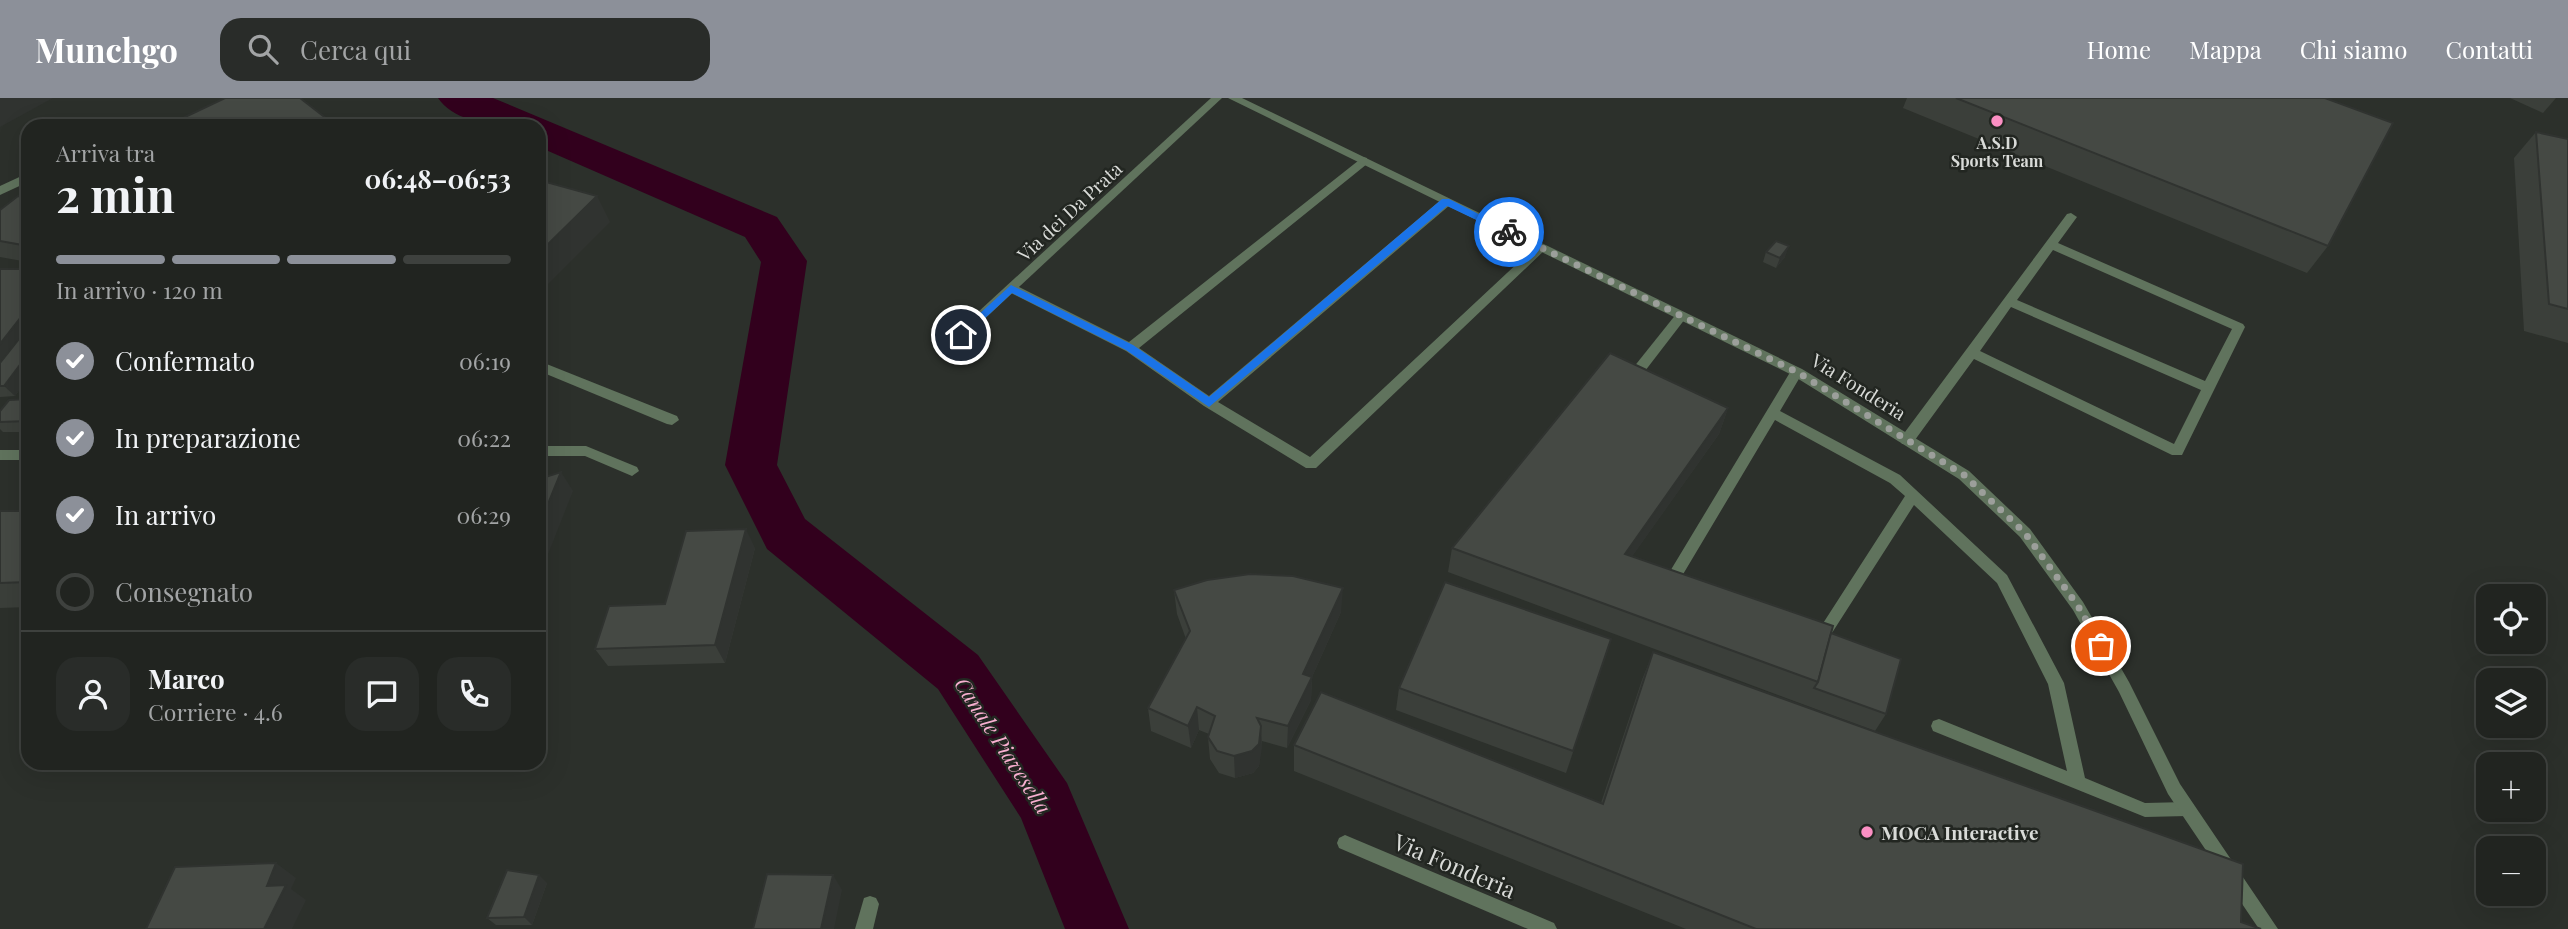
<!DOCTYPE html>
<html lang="it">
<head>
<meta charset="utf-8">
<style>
  body { margin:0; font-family:"Playfair Display",serif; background:#292c29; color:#f1f3f6; height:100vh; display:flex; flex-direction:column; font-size:26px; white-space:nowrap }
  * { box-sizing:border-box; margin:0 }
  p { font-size:23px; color:#a2a4a5 }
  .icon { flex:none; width:38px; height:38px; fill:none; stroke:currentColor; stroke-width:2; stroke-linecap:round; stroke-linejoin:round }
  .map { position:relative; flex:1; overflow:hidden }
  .side { position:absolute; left:21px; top:21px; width:525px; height:651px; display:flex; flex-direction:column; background:#212420; border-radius:21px; box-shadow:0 7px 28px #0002,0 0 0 2px #3e413e }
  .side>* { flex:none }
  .tools { position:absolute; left:2476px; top:486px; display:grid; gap:14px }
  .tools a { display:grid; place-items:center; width:70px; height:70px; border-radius:14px; background:#212420; box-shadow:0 7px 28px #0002,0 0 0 2px #3e413e; font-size:35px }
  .pin { position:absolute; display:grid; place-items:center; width:60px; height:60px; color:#fff; margin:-30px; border:4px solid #fff; border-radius:50%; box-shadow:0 2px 7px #0007 }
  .courier { position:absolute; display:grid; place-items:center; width:70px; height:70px; margin:-35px; border:5px solid #1a73e8; border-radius:50%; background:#fff; color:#222; box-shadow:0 2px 9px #0007 }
  .summary em { font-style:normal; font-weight:700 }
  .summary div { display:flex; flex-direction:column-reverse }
  .summary { display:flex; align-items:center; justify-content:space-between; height:119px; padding:0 35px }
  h1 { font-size:46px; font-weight:700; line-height:52px }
  .bar { display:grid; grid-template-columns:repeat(4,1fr); gap:10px 7px; align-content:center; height:84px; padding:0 35px }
  .bar i { height:9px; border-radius:5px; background:#3e413e }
  .bar .on { background:#8c9099 }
  .bar p { grid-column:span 4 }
  .line { display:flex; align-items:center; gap:18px; padding:0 35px; border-top:2px solid #3e413e }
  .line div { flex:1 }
  .round { display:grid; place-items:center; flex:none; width:74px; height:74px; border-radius:21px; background:#292c29 }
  ol { padding:0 35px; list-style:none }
  li { display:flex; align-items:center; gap:21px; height:77px }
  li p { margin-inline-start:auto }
  li .icon { padding:7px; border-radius:50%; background:#8c9099; color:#fff; stroke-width:4 }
  li:last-child { color:#a2a4a5 }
  li i { width:38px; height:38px; border:4px solid #3e413e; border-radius:50% }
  header { display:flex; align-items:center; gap:42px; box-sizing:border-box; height:98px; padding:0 35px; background:#8c9099; color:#fff }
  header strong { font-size:33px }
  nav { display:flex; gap:38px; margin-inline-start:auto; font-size:24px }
  .search { width:490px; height:63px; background:#292c29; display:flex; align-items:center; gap:18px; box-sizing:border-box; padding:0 24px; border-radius:21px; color:#a2a4a5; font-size:26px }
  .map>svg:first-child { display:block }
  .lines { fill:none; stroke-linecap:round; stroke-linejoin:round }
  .canal { fill:#32001d; fill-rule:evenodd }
  .service { fill:#60735d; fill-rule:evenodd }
  .minor { fill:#60735d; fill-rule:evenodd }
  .wall { fill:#3b3f3a }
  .shaded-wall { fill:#303330 }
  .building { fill:#454944; stroke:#303330; stroke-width:2 }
  .route { fill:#1a73e8 }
  .done { stroke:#9c9f9b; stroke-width:7; stroke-dasharray:0 12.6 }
  .poi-dot { fill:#fb8fc3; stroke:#222621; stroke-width:2.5 }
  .labels { text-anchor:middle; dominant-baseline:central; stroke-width:5; stroke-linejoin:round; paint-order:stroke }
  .far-poi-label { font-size:16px; font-weight:bold; fill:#d9dbd8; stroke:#222621 }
  .street-label { font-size:19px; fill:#d9dbd8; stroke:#222621 }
  .poi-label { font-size:19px; font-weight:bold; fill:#d9dbd8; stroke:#222621; text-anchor:start }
  .water-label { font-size:21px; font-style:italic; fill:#f8afd0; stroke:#222621 }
  .near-street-label { font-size:23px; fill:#d9dbd8; stroke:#222621 }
</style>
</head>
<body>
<header>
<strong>Munchgo</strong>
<div class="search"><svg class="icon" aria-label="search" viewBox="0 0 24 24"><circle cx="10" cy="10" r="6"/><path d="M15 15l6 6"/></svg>Cerca qui</div>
<nav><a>Home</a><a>Mappa</a><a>Chi siamo</a><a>Contatti</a></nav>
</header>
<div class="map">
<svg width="2568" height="831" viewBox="0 0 2568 831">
  <rect width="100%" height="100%" fill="#2c302b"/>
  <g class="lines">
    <!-- canal -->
    <path class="canal" d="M 438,0 L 493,0 L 777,119 L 807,163 L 777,367 L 805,421 L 978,557 L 1067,685 L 1129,831 L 1065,831 L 1021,720 L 938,591 L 767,451 L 725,367 L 761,164 L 745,139 L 539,49 L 539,28 C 507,28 458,29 438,0 Z"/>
    <!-- service -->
    <g class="service">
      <path d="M 1363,59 L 1367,60 L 1367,66 L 1139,250 L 1209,298 L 1442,101 L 1450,101 L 1450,107 L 1218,304 L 1310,359 L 1537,147 L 1541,146 L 1547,150 L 1316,370 L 1306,370 L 1204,308 L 1126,253 L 1007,193 L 1005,190 L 1011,186 L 1015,187 L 1129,244 Z"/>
      <path d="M 2071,115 L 2077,119 L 2058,145 L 2243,226 L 2245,229 L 2182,357 L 2172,357 L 1974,261 L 1912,346 L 1902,346 L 1900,342 L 1902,338 L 2067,116 ZM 2053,152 L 2232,231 L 2205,283 L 2017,202 ZM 2011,209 L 2201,292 L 2174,346 L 1980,253 Z"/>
      <path d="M 1681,214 L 1687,218 L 1685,221 L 1635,286 L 1625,286 L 1624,283 L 1625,280 L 1677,215 Z"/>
      <path d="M 1797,269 L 1803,274 L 1780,313 L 1900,377 L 2007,477 L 2064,585 L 2085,680 L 2145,705 L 2187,704 L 2193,706 L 2195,711 L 2193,716 L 2187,718 L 2145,719 L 1933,633 L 1931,628 L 1933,623 L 1939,621 L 2067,673 L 2048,586 L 1997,485 L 1914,407 L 1830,538 L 1825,540 L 1820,538 L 1818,534 L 1820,530 L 1905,398 L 1890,385 L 1775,322 L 1682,478 L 1672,478 L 1670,474 L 1672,470 L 1792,271 Z"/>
      <path d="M 1345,737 L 1554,825 L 1557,831 L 1528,831 L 1339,750 L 1337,745 L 1339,740 Z"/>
    </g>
    <!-- minor -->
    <g class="minor">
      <path d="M 1211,0 L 1222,0 L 948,255 L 940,255 L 938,252 L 940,249 Z"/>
      <path d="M 1228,0 L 1242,0 L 1802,271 L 1969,373 L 2030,431 L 2083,504 L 2129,584 L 2180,686 L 2278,831 L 2259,831 L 2168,696 L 2119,594 L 2073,512 L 2020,439 L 1959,381 L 1792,277 Z"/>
      <path d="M 28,75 L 28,84 L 0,97 L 0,88 Z"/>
      <path d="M 539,263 L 677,318 L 679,322 L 672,327 L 667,326 L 539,273 Z"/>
      <path d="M 539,348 L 586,348 L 637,369 L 639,373 L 632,378 L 585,358 L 539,358 Z"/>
      <rect x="0" y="352" width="28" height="10"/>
      <path d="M 870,798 L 876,800 L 879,806 L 873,831 L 855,831 L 864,800 Z"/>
    </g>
  </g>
  <!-- wall -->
  <g class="wall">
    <path d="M 1907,0 L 2325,0 L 2328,148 L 2307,175 L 1903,10 Z"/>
    <path d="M 2510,0 L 2556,0 L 2543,15 Z"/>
    <path d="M 2536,34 L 2568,41 L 2568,245 L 2524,233 L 2514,60 Z"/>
    <path d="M 28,100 L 28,164 L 0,159 L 0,112 Z"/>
    <path d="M 1766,154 L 1785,159 L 1776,170 L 1763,164 Z"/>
    <path d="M 0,171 L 28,171 L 28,280 L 15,298 L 0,299 Z"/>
    <path d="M 28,301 L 28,334 L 3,334 L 0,331 L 0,313 Z"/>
    <path d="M 1728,310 L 1719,336 L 1632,458 L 1831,535 L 1886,616 L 1875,633 L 1448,474 L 1452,450 Z"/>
    <path d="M 28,402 L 28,509 L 0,510 L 0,413 L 21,413 Z"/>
    <path d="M 755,450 L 725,565 L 608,568 L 595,551 Z"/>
    <path d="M 1174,492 L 1341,514 L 1312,579 L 1311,602 L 1287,650 L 1262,643 L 1259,668 L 1253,675 L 1235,680 L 1219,675 L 1210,661 L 1208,639 L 1209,636 L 1199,632 L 1191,650 L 1151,633 L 1148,610 L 1186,541 L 1177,516 Z"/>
    <path d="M 1611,541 L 1566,675 L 1396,612 L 1399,590 Z"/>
    <path d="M 1653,554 L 2241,824 L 2261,831 L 1686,831 L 1294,673 L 1294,647 L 1601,705 L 1642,582 Z"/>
    <path d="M 547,785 L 532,827 L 496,827 L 487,820 Z"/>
  </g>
  <!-- shaded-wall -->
  <g class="shaded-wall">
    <path d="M 0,0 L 53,0 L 0,29 Z"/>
    <path d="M 597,98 L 610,124 L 539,195 L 539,155 Z"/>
    <path d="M 1789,148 L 1785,159 L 1776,170 L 1780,160 Z"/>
    <path d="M 28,210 L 28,230 L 27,230 L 28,231 L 28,254 L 0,288 L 0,246 Z"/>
    <path d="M 28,256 L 28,280 L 15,298 L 4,288 Z"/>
    <path d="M 1728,310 L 1719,336 L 1617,480 L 1625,456 Z"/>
    <path d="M 561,374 L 573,393 L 539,479 L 539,428 Z"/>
    <path d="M 746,431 L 755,450 L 725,565 L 715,547 Z"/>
    <path d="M 1343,490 L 1341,514 L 1308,588 L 1312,579 L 1311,602 L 1287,650 L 1288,628 L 1303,576 Z"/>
    <path d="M 1197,609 L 1199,632 L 1191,650 L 1188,628 Z"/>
    <path d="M 1261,628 L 1262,650 L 1259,668 L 1253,675 L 1235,680 L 1234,658 Z"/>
    <path d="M 276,765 L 296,780 L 291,791 L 306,802 L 292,831 L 264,831 L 267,788 Z"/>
    <path d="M 539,777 L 547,785 L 532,827 L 524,819 Z"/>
    <path d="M 833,777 L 842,792 L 834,831 L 821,831 Z"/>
  </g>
  <!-- building -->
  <g class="building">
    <path d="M 225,0 L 300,0 L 336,28 L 197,28 L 185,19 Z"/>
    <path d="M 1956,0 L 2325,0 L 2393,25 L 2328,148 Z"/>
    <path d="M 2536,34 L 2568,41 L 2568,211 L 2549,206 Z"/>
    <path d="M 539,82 L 597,98 L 539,155 Z"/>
    <path d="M 18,98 L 28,100 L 28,148 L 0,143 L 0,112 Z"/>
    <path d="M 1776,143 L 1789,148 L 1780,160 L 1766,154 Z"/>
    <path d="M 0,171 L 28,171 L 28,210 L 0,246 Z"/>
    <path d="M 19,241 L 28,241 L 28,256 L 4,288 L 0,288 L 0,265 Z"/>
    <path d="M 1610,255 L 1728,310 L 1625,456 L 1833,528 L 1818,584 L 1452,450 Z"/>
    <path d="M 28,301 L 28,323 L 0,324 L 0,313 L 9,302 Z"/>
    <path d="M 561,374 L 539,428 L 539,381 Z"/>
    <path d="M 28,402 L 28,484 L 0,485 L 0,413 L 21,413 Z"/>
    <path d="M 746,431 L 715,547 L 595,551 L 609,508 L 665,506 L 686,433 Z"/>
    <path d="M 1250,476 L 1293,478 L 1343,490 L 1303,576 L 1312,579 L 1288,628 L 1257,620 L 1261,628 L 1259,646 L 1252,653 L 1234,658 L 1217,653 L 1208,639 L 1215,618 L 1197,609 L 1188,628 L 1148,610 L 1190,533 L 1174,492 L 1207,482 Z"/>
    <path d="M 1445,484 L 1611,541 L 1573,653 L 1399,590 Z"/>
    <path d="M 1831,535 L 1901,561 L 1886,616 L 1814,590 L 1818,584 Z"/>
    <path d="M 1653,554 L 2243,766 L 2241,824 L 2261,831 L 1756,831 L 1294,647 L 1321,594 L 1603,706 Z"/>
    <path d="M 276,765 L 267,788 L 286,787 L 264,831 L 146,831 L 175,769 Z"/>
    <path d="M 507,772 L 539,777 L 524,819 L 487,820 Z"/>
    <path d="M 767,776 L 833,777 L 821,831 L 753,831 Z"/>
  </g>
  <!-- route -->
  <path class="route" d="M 1442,101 L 1449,101 L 1514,134 L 1506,136 L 1447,108 L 1209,309 L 1126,252 L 1012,195 L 965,239 L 956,237 L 1011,187 L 1133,247 L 1209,299 Z"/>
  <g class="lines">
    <!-- done -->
    <path class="done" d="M 1509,134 L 1797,274 L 1964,377 L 2025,435 L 2078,508 L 2101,548"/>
  </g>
  <!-- markers -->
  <g class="poi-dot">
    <circle cx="1997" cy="23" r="7"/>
    <circle cx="1867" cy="734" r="7"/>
  </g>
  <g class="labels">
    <!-- far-poi labels -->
    <g class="far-poi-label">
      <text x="1997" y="44">A.S.D<tspan x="1997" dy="18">Sports Team</tspan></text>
    </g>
    <!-- street labels -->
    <g class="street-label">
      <text transform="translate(1069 113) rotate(-43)">Via dei Da Prata</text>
      <text transform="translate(1859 288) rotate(32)">Via Fonderia</text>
    </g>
    <!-- poi labels -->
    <g class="poi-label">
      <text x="1881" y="734">MOCA Interactive</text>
    </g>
    <!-- water labels -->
    <g class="water-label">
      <text transform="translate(1004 647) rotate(57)">Canale Piavesella</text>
    </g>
    <!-- near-street labels -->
    <g class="near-street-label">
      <text transform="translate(1455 767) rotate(23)">Via Fonderia</text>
    </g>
  </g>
</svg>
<div class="tools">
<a><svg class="icon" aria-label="locate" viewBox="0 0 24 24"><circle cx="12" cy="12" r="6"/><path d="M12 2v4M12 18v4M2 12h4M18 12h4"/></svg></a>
<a><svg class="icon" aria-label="layers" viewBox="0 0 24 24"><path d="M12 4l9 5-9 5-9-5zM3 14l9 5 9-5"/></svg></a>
<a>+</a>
<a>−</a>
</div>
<div class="pin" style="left:2101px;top:548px;background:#ea580c"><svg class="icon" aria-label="bag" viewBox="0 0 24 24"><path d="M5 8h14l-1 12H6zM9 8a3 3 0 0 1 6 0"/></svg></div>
<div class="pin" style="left:961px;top:237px;background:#1f2937"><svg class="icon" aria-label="home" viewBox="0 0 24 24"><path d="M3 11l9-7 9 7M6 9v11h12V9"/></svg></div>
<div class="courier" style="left:1509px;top:134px"><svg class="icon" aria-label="bike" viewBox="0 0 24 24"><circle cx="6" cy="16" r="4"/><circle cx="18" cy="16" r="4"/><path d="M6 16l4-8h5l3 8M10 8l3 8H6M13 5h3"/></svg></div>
<section class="side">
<div class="summary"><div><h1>2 min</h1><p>Arriva tra</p></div><em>06:48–06:53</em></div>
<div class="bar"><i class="on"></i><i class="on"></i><i class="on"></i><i></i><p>In arrivo · 120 m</p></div>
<ol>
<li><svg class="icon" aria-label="check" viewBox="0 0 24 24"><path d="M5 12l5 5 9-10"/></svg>Confermato<p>06:19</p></li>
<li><svg class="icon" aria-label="check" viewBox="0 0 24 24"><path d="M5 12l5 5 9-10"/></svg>In preparazione<p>06:22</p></li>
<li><svg class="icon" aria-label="check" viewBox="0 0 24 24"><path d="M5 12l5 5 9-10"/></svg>In arrivo<p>06:29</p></li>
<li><i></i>Consegnato</li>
</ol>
<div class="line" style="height:126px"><a class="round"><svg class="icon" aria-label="person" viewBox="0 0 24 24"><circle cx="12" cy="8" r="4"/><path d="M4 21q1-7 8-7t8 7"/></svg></a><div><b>Marco</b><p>Corriere · 4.6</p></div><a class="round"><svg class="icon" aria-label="chat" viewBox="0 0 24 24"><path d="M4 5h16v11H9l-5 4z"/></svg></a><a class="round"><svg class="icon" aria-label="phone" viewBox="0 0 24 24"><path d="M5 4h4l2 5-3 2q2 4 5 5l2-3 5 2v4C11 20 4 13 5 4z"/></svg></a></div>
</section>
</div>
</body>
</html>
